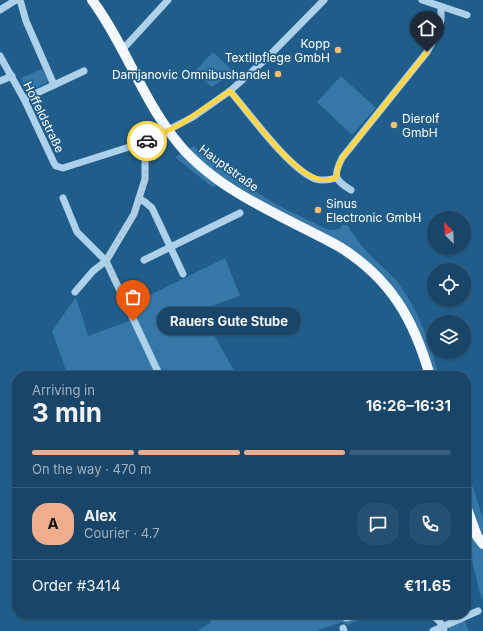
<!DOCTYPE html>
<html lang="en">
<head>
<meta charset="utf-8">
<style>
  body { margin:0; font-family:Inter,sans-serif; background:#265071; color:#f1f3f6; height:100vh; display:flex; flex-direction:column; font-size:15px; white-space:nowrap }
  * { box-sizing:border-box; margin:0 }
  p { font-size:13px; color:#9fb1c0 }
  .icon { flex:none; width:22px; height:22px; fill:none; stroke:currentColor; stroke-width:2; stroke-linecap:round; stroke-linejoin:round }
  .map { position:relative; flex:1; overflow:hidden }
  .drawer { position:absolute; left:12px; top:371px; width:459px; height:248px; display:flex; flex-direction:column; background:#194668; border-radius:16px; box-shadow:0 1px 3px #0004,0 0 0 1px #375e7c }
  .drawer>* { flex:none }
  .needle { width:26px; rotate:336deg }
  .tools { position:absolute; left:427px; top:211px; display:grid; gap:8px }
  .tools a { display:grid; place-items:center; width:44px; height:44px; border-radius:50%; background:#194668; box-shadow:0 1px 3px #0004,0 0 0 1px #375e7c; font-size:20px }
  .pin { position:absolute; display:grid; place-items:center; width:34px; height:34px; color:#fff; margin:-41px -17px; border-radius:50% 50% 50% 0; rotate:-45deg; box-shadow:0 0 4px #0007 }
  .pin .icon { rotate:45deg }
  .courier { position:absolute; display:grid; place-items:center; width:40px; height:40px; margin:-20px; border:3px solid #ffd54a; border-radius:50%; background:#fff; color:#222; box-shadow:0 1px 5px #0007 }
  .bubble { position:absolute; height:28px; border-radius:14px; background:#194668; box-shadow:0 1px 3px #0004,0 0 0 1px #375e7c; font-size:13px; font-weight:700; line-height:28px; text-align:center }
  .head em { font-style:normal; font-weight:700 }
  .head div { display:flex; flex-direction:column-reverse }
  .head { display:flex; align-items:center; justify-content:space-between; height:68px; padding:0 20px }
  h1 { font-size:26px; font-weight:700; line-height:30px }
  .bar { display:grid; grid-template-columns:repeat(4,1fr); gap:6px 4px; align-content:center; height:48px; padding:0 20px }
  .bar i { height:5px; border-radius:3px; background:#375e7c }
  .bar .active { background:#eead8d }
  .bar p { grid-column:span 4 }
  .line { display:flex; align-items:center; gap:10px; padding:0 20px; border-top:1px solid #375e7c }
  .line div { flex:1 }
  .round { display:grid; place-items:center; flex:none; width:42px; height:42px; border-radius:16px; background:#265071 }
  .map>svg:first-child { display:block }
  .green { fill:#3577a7 }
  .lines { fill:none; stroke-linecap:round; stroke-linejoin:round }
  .minor { stroke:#add1eb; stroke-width:7 }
  .major { stroke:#f2f8fe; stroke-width:10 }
  .done { stroke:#b1c6d6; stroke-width:4; stroke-dasharray:0 7.2 }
  .route { stroke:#ffd54a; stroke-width:5 }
  .poi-dot { fill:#f7be6f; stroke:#215d8a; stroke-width:1.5 }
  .labels { text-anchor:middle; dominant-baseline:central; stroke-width:3.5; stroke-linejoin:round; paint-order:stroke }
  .poi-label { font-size:12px; fill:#fff; stroke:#215d8a; text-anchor:end }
  .street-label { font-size:12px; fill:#fff; stroke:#215d8a }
</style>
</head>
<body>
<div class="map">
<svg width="483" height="631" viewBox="0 0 483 631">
  <rect width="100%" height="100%" fill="#215d8a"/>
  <!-- green -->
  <g class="green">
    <path d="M 213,52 L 234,72 L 212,87 L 194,72 Z"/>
    <path d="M 42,69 L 48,80 L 46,83 L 28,92 L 21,78 Z"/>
    <path d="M 341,76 L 376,108 L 352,135 L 317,102 Z"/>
    <path d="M 194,146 L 216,166 L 277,205 L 329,230 L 339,229 L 342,225 L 347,225 C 354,235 361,246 369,254 C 379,265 390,272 399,284 C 419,311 430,344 439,376 L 425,376 C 417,352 410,327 397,306 C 361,251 272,221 217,186 L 212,187 L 175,157 Z"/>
    <path d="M 225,258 L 240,296 L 200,310 L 237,376 L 68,376 L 52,331 L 76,297 L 88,336 L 137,318 L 135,314 L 138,312 L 134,303 Z"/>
    <path d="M 466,465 L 483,519 L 483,599 L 481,597 L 470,553 L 467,530 Z"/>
    <path d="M 212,614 L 373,614 L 348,625 L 342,622 L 316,631 L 197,631 L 210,623 Z"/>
    <path d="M 464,620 L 469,631 L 449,631 L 449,626 Z"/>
  </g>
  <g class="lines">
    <!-- minor -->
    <g class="minor">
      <path d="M 20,0 L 26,21 L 54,85"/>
      <path d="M 422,0 L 467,15"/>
      <path d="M 0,10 L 16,0"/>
      <path d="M 123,49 L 168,0"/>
      <path d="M 0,56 L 24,99 L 54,163 L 56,166 L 63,168 L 145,142 L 193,117 L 230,91 L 266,59 L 324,0"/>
      <path d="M 0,81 L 12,76"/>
      <path d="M 230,91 C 250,114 288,168 315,179 C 322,181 329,180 336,178"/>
      <path d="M 24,99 L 84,71"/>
      <path d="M 351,190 C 334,180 333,176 342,158 L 427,52 L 439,30 L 441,20 L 441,8"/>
      <path d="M 63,198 L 77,232 L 106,261 L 160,376"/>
      <path d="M 139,199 L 145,202 L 152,208 L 183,274"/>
      <path d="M 144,260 L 240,213"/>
      <path d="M 75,292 L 93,271 L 106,261 L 134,214 L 145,179 L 145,142"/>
      <path d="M 340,614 L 346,618 L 361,614"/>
      <path d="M 432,614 L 440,622 L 444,631"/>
      <path d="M 343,628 L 344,631"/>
      <path d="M 433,631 L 478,611"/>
    </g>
    <!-- major -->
    <g class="major">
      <path d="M 92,0 C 124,43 141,96 174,138 C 214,191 284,216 340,247 C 391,279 414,320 430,376"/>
      <path d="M 466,506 L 477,536 L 483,544"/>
    </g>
  </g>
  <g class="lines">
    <!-- done -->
    <path class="done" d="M 133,321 L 133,316 L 106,261 C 120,234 141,211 145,179 C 146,167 145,154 145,142 L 147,141"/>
    <!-- route -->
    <path class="route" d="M 147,141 L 181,124 L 230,91 C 250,114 288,168 315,178 C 322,181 329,180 336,178 L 338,167 L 342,158 L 427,52"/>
  </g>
  <!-- markers -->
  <g class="poi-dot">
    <circle cx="338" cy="50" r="4"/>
    <circle cx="278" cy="74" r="4"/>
    <circle cx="394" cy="125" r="4"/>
    <circle cx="318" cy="210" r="4"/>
  </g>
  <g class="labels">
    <!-- poi labels -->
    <g class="poi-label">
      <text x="330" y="43">Kopp<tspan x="330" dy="14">Textilpflege GmbH</tspan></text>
      <text x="270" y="74">Damjanovic Omnibushandel</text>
      <text x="402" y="118" text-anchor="start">Dierolf<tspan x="402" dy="14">GmbH</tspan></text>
      <text x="326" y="203" text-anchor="start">Sinus<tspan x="326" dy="14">Electronic GmbH</tspan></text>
    </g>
    <!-- street labels -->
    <g class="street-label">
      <text transform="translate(44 117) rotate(64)">Hoffeldstraße</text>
      <text transform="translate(229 168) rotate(36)">Hauptstraße</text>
    </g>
  </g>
</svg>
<div class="tools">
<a><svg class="needle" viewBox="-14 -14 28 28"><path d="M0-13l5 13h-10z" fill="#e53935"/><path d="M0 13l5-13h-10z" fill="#9fb1c0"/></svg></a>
<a><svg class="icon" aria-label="locate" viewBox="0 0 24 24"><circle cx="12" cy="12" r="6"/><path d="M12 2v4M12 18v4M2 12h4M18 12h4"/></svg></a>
<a><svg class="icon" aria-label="layers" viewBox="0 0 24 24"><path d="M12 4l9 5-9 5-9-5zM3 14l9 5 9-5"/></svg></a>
</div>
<div class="pin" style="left:133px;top:321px;background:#ea580c"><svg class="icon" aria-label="bag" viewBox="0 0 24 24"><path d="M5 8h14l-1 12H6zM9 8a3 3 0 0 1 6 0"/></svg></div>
<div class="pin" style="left:427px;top:52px;background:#1f2937"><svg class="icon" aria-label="home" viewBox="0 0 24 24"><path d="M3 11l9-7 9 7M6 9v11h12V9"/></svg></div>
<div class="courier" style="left:147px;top:141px"><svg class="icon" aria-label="car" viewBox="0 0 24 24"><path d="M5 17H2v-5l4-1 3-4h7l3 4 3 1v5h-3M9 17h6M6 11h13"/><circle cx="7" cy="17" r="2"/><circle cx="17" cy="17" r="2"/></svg></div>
<div class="bubble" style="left:157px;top:307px;width:144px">Rauers Gute Stube</div>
<section class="drawer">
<div class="head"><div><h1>3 min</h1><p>Arriving in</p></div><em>16:26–16:31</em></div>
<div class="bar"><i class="active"></i><i class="active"></i><i class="active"></i><i></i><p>On the way · 470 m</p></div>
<div class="line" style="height:72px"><b class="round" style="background:#eead8d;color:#111">A</b><div><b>Alex</b><p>Courier · 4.7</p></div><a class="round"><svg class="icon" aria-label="chat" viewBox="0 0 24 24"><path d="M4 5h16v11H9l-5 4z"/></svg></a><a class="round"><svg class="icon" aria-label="phone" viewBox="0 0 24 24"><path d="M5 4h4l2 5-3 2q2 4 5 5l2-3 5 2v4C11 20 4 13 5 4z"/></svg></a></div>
<div class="line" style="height:52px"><div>Order #3414</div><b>€11.65</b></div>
</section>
</div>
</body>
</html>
